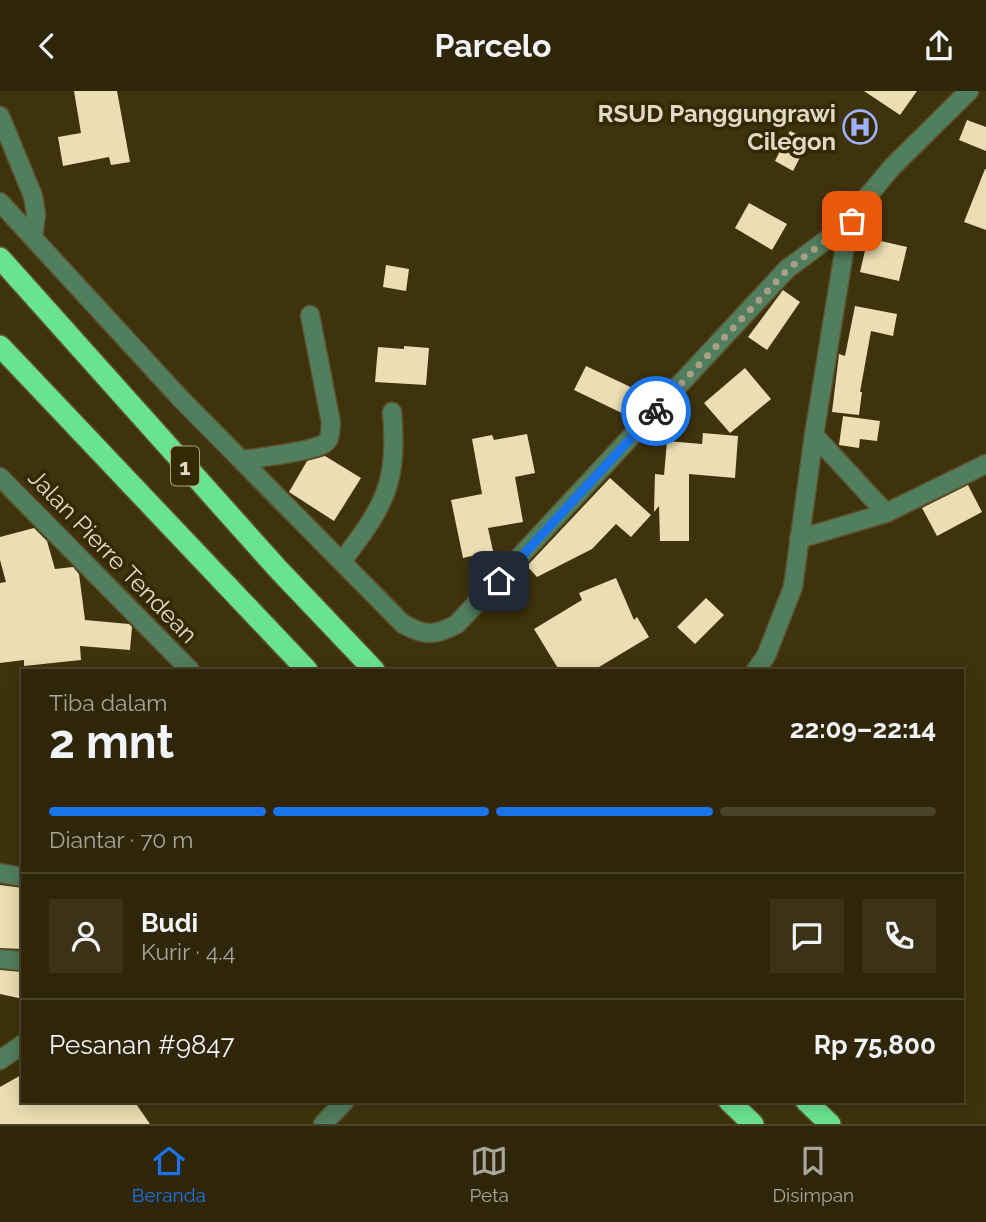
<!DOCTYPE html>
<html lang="id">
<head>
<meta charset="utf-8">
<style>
  body { margin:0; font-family:Raleway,sans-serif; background:#3b3218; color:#f1f3f6; height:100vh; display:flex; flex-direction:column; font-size:26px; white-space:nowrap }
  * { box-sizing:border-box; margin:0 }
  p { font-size:23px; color:#a7a59c }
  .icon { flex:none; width:38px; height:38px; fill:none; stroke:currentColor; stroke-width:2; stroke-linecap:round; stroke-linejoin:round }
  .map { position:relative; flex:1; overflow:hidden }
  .sheet { position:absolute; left:21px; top:578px; width:943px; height:434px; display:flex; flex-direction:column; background:#2f260a; border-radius:0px; box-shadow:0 4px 18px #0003,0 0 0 2px #4a432b }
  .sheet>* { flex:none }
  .pin { position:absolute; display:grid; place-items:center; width:60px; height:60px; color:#fff; margin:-30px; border-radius:14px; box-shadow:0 4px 10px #0006 }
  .courier { position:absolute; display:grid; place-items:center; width:70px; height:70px; margin:-35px; border:5px solid #1a73e8; border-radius:50%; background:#fff; color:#222; box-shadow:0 2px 9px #0007 }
  .summary em { font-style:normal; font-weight:700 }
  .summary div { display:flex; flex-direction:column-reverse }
  .summary { display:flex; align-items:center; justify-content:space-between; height:119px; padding:0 28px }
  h1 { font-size:46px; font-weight:700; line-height:52px }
  .bar { display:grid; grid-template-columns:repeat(4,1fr); gap:10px 7px; align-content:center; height:84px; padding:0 28px }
  .bar i { height:9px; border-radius:5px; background:#4a432b }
  .bar .current { background:#1a73e8 }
  .bar p { grid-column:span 4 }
  .line { display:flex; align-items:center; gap:18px; padding:0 28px; border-top:2px solid #4a432b }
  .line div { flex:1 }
  .round { display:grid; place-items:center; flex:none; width:74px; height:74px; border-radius:0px; background:#3b3218 }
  header { display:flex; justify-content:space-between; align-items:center; height:91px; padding:0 28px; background:#2f260a; font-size:32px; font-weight:700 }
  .dock { display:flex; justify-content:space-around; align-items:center; height:98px; border-top:2px solid #4a432b; background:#2f260a; font-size:19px; color:#a7a59c }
  .dock a { display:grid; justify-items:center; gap:4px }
  .dock .current { color:#1a73e8 }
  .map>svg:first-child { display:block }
  .building { fill:#ebdeb4 }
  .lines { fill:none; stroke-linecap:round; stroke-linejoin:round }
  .minor-casing { stroke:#5c512e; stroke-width:21 }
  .highway-casing { stroke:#5c512e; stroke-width:24 }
  .minor { stroke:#517e5d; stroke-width:18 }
  .highway { stroke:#6ae391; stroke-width:21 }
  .done { stroke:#a89f85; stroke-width:7; stroke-dasharray:0 12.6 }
  .route { stroke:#1a73e8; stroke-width:9 }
  .labels { text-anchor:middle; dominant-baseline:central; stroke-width:7; stroke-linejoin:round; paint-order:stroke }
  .shield { fill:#342902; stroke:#aca48a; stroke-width:2 }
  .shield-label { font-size:23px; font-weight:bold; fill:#e0d9c5 }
  .poi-label { font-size:24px; font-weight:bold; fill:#e0d9c5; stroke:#342902; text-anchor:end }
  .street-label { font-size:24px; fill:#e0d9c5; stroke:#342902 }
</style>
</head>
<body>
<header><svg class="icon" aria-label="back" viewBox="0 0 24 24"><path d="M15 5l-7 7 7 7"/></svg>Parcelo<svg class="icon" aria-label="share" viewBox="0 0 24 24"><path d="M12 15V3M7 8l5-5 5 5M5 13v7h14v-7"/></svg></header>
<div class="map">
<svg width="986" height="1033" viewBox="0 0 986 1033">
  <rect width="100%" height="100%" fill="#3f330d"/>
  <!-- building -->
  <g class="building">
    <path d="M 74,0 L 117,0 L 130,71 L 111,74 L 109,66 L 63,75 L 58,46 L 81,42 Z"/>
    <path d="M 864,0 L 917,0 L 900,24 Z"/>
    <path d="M 967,29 L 986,36 L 986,60 L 959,49 Z"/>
    <path d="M 790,40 L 809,49 L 793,80 L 775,70 Z"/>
    <path d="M 985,78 L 986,78 L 986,139 L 964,131 Z"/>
    <path d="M 749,112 L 787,133 L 772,159 L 735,137 Z"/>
    <path d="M 868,147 L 907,156 L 899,190 L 860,181 Z"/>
    <path d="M 386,174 L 409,178 L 406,200 L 383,196 Z"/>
    <path d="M 783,199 L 800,211 L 767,259 L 748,246 Z"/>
    <path d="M 855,215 L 897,223 L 893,245 L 871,240 L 860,301 L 862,301 L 859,324 L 832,321 L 839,263 L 845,265 Z"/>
    <path d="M 404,255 L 429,257 L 426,294 L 375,291 L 378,256 L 404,258 Z"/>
    <path d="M 586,275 L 639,300 L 626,324 L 574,299 Z"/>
    <path d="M 745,277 L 771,308 L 730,342 L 704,312 Z"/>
    <path d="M 843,325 L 880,330 L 877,350 L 860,348 L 859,357 L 839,354 Z"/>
    <path d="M 703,342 L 738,345 L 735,387 L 689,383 L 689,450 L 660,450 L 659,415 L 654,421 L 655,383 L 664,384 L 667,350 L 702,353 Z"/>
    <path d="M 527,343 L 535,382 L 515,386 L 523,431 L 488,437 L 493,460 L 463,467 L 451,409 L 482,403 L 472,348 L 492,344 L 494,349 Z"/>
    <path d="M 325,365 L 361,387 L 334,430 L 289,401 L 307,370 Z"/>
    <path d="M 610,387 L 651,424 L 631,446 L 616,433 L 592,458 L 537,486 L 527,475 Z"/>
    <path d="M 968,394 L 982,421 L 937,445 L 922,417 Z"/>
    <path d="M 34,437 L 47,450 L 55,478 L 73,476 L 79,483 L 85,529 L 129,533 L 132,536 L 130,559 L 80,555 L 81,569 L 24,575 L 24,569 L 0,572 L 0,492 L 6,491 L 0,469 L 0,446 Z"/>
    <path d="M 616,487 L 634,529 L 637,526 L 649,546 L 594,579 L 559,579 L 534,538 L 582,509 L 579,502 Z"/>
    <path d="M 706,507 L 724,524 L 695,553 L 677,536 Z"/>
    <path d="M 0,794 L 23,797 L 21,858 L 0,857 Z"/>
    <path d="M 0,879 L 23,881 L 23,908 L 0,903 Z"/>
    <path d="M 23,983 L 23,1010 L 134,1010 L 150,1033 L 0,1033 L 0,996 Z"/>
  </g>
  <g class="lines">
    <defs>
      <g id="minor">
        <path d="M 0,25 L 33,105 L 36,123 L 33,146"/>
        <path d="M 0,111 L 181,308 L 403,533 C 425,545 435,545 457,533 L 787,178 L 852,130"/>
        <path d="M 814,344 L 886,422"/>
        <path d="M 243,369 C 260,366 313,361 325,352 C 331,348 330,339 331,332 L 310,224"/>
        <path d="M 0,386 L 190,579"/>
        <path d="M 799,448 L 886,422 L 986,373"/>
        <path d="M 343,469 C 385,414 398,392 392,321"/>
        <path d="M 756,579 L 766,565 L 793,496 L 814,344 L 844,161 L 852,130 L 867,106 L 893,75 L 969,0"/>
        <path d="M 0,782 L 23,786"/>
        <path d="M 0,868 L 23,870"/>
        <path d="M 0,969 L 23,953"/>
        <path d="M 323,1033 L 345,1010"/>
      </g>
      <g id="highway">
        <path d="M 0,167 L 278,478 L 374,579"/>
        <path d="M 0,255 L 307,579"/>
        <path d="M 729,1010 L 753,1033"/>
        <path d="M 806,1010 L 830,1033"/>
      </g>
    </defs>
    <!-- minor casing -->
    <use href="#minor" class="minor-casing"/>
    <!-- highway casing -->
    <use href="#highway" class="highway-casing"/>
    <!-- minor -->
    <use href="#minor" class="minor"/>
    <!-- highway -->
    <use href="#highway" class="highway"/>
  </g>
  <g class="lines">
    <!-- done -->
    <path class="done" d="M 656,320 L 788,178 L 852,130"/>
    <!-- route -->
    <path class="route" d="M 499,490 L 656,320"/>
  </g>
  <!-- icons -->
  <defs>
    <symbol id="hospital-ring" viewBox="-11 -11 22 22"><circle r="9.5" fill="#342902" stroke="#9fb3fd" stroke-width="1.5"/><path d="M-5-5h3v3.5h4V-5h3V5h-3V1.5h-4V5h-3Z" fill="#9fb3fd"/></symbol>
  </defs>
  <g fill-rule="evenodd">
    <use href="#hospital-ring" x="841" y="17" width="38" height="38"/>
  </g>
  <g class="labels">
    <!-- shield labels -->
    <rect class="shield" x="171" y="355.5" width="28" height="39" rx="5"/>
    <g class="shield-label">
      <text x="185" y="375">1</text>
    </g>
    <!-- poi labels -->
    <g class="poi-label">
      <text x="836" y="22">RSUD Panggungrawi<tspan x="836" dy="28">Cilegon</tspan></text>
    </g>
    <!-- street labels -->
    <g class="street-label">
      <text transform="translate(113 465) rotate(46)">Jalan Pierre Tendean</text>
    </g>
  </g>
</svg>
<div class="pin" style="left:852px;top:130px;background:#ea580c"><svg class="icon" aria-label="bag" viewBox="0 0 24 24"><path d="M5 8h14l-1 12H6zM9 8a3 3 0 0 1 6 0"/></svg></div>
<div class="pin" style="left:499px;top:490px;background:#1f2937"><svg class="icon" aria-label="home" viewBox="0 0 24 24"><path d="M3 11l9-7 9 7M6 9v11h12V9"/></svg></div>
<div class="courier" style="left:656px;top:320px"><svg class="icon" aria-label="bike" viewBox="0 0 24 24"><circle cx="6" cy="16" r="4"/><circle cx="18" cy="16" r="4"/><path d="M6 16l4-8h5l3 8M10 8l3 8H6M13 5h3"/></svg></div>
<section class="sheet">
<div class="summary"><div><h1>2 mnt</h1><p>Tiba dalam</p></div><em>22:09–22:14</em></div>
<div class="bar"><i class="current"></i><i class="current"></i><i class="current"></i><i></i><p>Diantar · 70 m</p></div>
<div class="line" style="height:126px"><a class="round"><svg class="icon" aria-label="person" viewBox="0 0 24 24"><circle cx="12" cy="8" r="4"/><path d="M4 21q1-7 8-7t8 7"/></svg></a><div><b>Budi</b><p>Kurir · 4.4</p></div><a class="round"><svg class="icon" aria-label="chat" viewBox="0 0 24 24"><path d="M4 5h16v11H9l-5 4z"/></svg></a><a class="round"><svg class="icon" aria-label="phone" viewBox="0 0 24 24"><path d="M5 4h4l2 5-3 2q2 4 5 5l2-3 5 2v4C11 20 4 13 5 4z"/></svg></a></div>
<div class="line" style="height:91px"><div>Pesanan #9847</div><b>Rp 75,800</b></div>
</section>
</div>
<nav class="dock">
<a class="current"><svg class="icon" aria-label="home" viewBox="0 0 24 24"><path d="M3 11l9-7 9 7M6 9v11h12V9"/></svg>Beranda</a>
<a><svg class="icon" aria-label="map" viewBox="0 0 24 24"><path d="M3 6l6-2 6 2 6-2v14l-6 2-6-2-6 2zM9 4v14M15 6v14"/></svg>Peta</a>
<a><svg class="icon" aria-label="saved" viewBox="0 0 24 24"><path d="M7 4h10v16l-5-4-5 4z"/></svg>Disimpan</a>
</nav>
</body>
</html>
